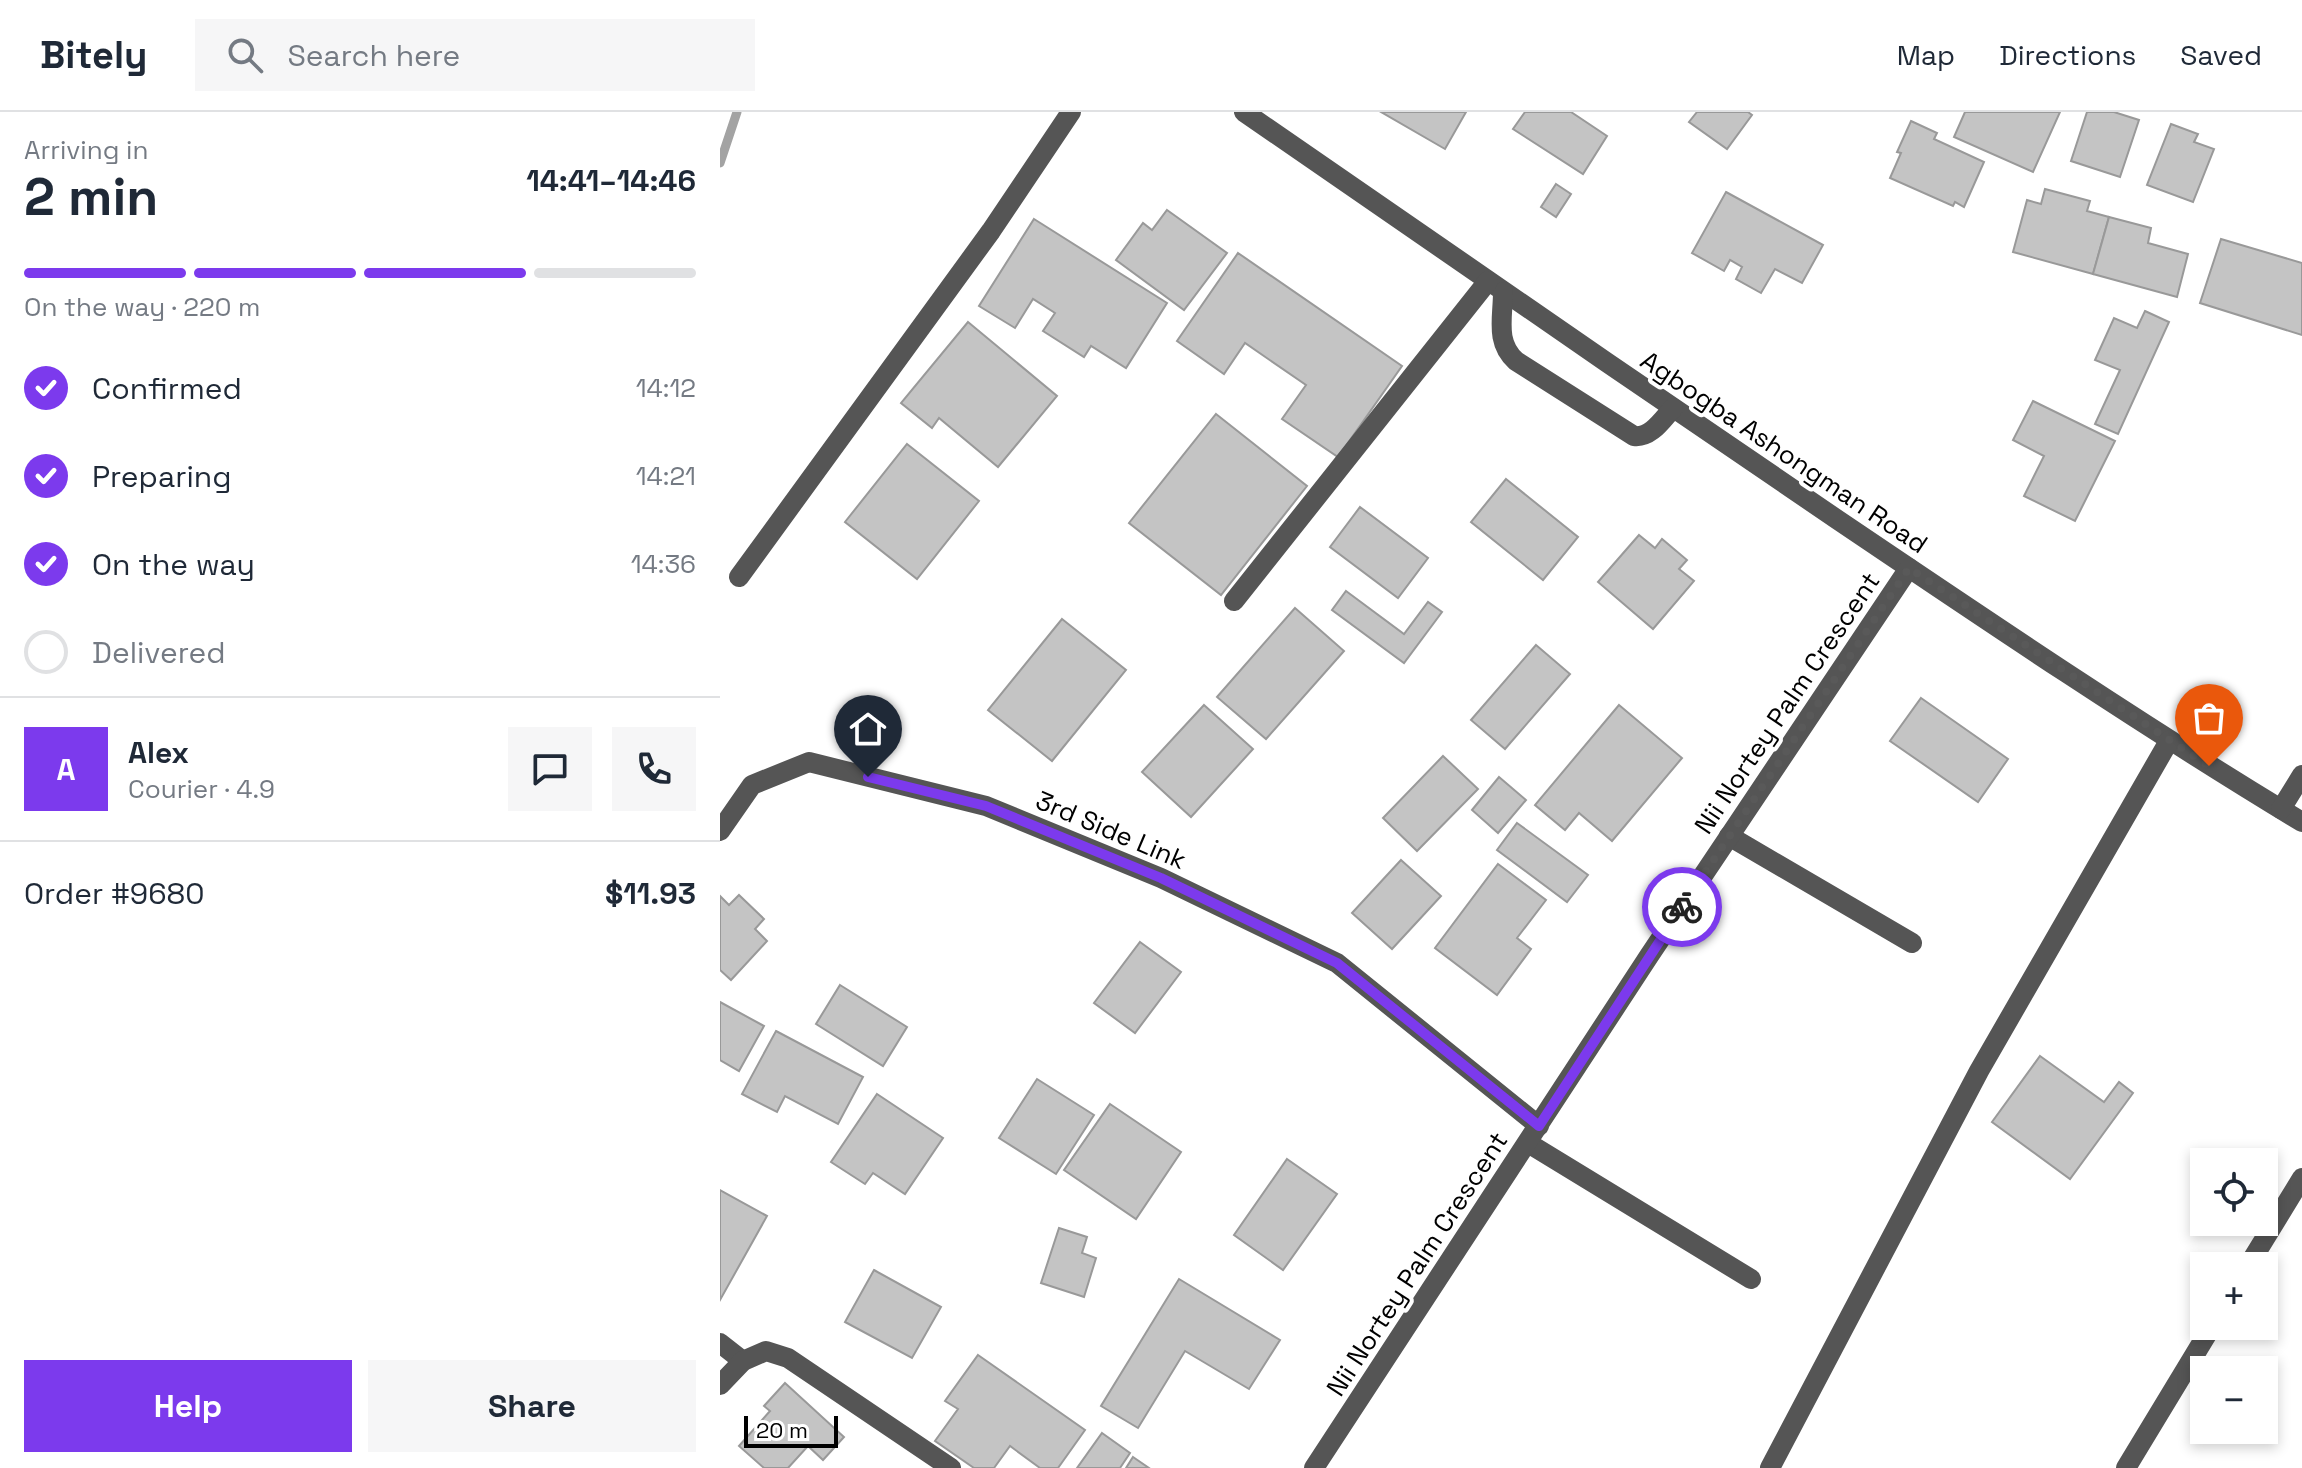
<!DOCTYPE html>
<html lang="en">
<head>
<meta charset="utf-8">
<style>
  body { margin:0; font-family:"Space Grotesk",sans-serif; background:#f6f6f7; color:#1f2937; height:100vh; display:flex; flex-direction:column; font-size:30px; white-space:nowrap }
  * { box-sizing:border-box; margin:0 }
  p { font-size:26px; color:#747a83 }
  .icon { flex:none; width:44px; height:44px; fill:none; stroke:currentColor; stroke-width:2; stroke-linecap:round; stroke-linejoin:round }
  .map { position:relative; flex:1; overflow:hidden }
  .panel { display:flex; flex-direction:column; background:#fff; width:720px }
  .panel>* { flex:none }
  .controls { position:absolute; left:1470px; top:1036px; display:grid; gap:16px }
  .controls a { display:grid; place-items:center; width:88px; height:88px; border-radius:0px; background:#fff; box-shadow:0 4px 12px #0003; font-size:40px }
  .scale { position:absolute; left:24px; bottom:20px; width:94px; box-sizing:border-box; padding-left:8px; border:4px solid #000; border-top:0; font-size:22px; line-height:28px; white-space:nowrap; color:#000; -webkit-text-stroke:6px #fff; paint-order:stroke }
  .pin { position:absolute; display:grid; place-items:center; width:68px; height:68px; color:#fff; margin:-82px -34px; border-radius:50% 50% 50% 0; rotate:-45deg; box-shadow:0 0 8px #0007 }
  .pin .icon { rotate:45deg }
  .courier { position:absolute; display:grid; place-items:center; width:80px; height:80px; margin:-40px; border:6px solid #7c3aed; border-radius:50%; background:#fff; color:#222; box-shadow:0 2px 10px #0007 }
  .head em { font-style:normal; font-weight:700 }
  .head div { display:flex; flex-direction:column-reverse }
  .head { display:flex; align-items:center; justify-content:space-between; height:136px; padding:0 24px }
  h1 { font-size:52px; font-weight:700; line-height:60px }
  .bar { display:grid; grid-template-columns:repeat(4,1fr); gap:12px 8px; align-content:center; height:96px; padding:0 24px }
  .bar i { height:10px; border-radius:6px; background:#e0e1e3 }
  .bar .on { background:#7c3aed }
  .bar p { grid-column:span 4 }
  .line { display:flex; align-items:center; gap:20px; padding:0 24px; border-top:2px solid #e0e1e3 }
  .line div { flex:1 }
  .round { display:grid; place-items:center; flex:none; width:84px; height:84px; border-radius:0px; background:#f6f6f7 }
  ol { padding:0 24px; list-style:none }
  li { display:flex; align-items:center; gap:24px; height:88px }
  li p { margin-inline-start:auto }
  li .icon { padding:8px; border-radius:50%; background:#7c3aed; color:#fff; stroke-width:4 }
  li:last-child { color:#747a83 }
  li i { width:44px; height:44px; border:4px solid #e0e1e3; border-radius:50% }
  .action { display:flex; gap:16px; margin-top:auto; padding:16px 24px }
  .action a { flex:1; height:92px; border-radius:0px; background:#7c3aed; color:#fff; font-size:32px; font-weight:700; line-height:92px; text-align:center }
  .action a+a { background:#f6f6f7; color:#1f2937 }
  header { display:flex; align-items:center; gap:48px; box-sizing:border-box; height:112px; padding:0 40px; background:#fff; border-bottom:2px solid #e0e1e3 }
  header strong { font-size:38px }
  nav { display:flex; gap:44px; margin-inline-start:auto; font-size:28px }
  .search { width:560px; height:72px; background:#f6f6f7; display:flex; align-items:center; gap:20px; box-sizing:border-box; padding:0 28px; border-radius:0px; color:#747a83; font-size:30px }
  main { display:flex; flex:1; min-height:0 }
  .map>svg:first-child { display:block }
  .lines { fill:none; stroke-linecap:round; stroke-linejoin:round }
  .stream { stroke:#a3a3a3; stroke-width:9 }
  .building { fill:#c4c4c4; stroke:#999; stroke-width:2 }
  .minor { stroke:#555; stroke-width:20 }
  .done { stroke:#595959; stroke-width:8; stroke-dasharray:0 14.4 }
  .route { stroke:#7c3aed; stroke-width:10 }
  .labels { text-anchor:middle; dominant-baseline:central; stroke-width:8; stroke-linejoin:round; paint-order:stroke }
  .street-label { font-size:26px; fill:#000; stroke:#fff }
</style>
</head>
<body>
<header>
<strong>Bitely</strong>
<div class="search"><svg class="icon" aria-label="search" viewBox="0 0 24 24"><circle cx="10" cy="10" r="6"/><path d="M15 15l6 6"/></svg>Search here</div>
<nav><a>Map</a><a>Directions</a><a>Saved</a></nav>
</header>
<main>
<section class="panel">
<div class="head"><div><h1>2 min</h1><p>Arriving in</p></div><em>14:41–14:46</em></div>
<div class="bar"><i class="on"></i><i class="on"></i><i class="on"></i><i></i><p>On the way · 220 m</p></div>
<ol>
<li><svg class="icon" aria-label="check" viewBox="0 0 24 24"><path d="M5 12l5 5 9-10"/></svg>Confirmed<p>14:12</p></li>
<li><svg class="icon" aria-label="check" viewBox="0 0 24 24"><path d="M5 12l5 5 9-10"/></svg>Preparing<p>14:21</p></li>
<li><svg class="icon" aria-label="check" viewBox="0 0 24 24"><path d="M5 12l5 5 9-10"/></svg>On the way<p>14:36</p></li>
<li><i></i>Delivered</li>
</ol>
<div class="line" style="height:144px"><b class="round" style="background:#7c3aed;color:#fff">A</b><div><b>Alex</b><p>Courier · 4.9</p></div><a class="round"><svg class="icon" aria-label="chat" viewBox="0 0 24 24"><path d="M4 5h16v11H9l-5 4z"/></svg></a><a class="round"><svg class="icon" aria-label="phone" viewBox="0 0 24 24"><path d="M5 4h4l2 5-3 2q2 4 5 5l2-3 5 2v4C11 20 4 13 5 4z"/></svg></a></div>
<div class="line" style="height:104px"><div>Order #9680</div><b>$11.93</b></div>
<div class="action"><a>Help</a><a>Share</a></div>
</section>
<div class="map">
<svg width="1582" height="1356" viewBox="0 0 1582 1356">
  <rect width="100%" height="100%" fill="#fff"/>
  <g class="lines">
    <!-- stream -->
    <path class="stream" d="M 0,51 L 17,0"/>
  </g>
  <!-- building -->
  <g class="building">
    <path d="M 661,0 L 746,0 L 725,37 Z"/>
    <path d="M 805,0 L 851,0 L 887,24 L 863,62 L 793,17 Z"/>
    <path d="M 977,0 L 1028,0 L 1032,3 L 1007,37 L 969,10 Z"/>
    <path d="M 1245,0 L 1340,0 L 1313,60 L 1234,25 Z"/>
    <path d="M 1367,0 L 1394,0 L 1419,8 L 1400,65 L 1351,49 Z"/>
    <path d="M 1191,9 L 1217,21 L 1214,27 L 1264,50 L 1244,95 L 1235,90 L 1233,94 L 1170,66 L 1181,41 L 1177,40 Z"/>
    <path d="M 1451,12 L 1478,22 L 1474,30 L 1494,37 L 1473,90 L 1427,73 Z"/>
    <path d="M 836,72 L 851,82 L 836,105 L 821,95 Z"/>
    <path d="M 1325,77 L 1370,89 L 1367,99 L 1389,105 L 1373,162 L 1293,140 L 1307,88 L 1321,92 Z"/>
    <path d="M 1006,80 L 1103,133 L 1082,171 L 1055,157 L 1041,181 L 1016,167 L 1022,155 L 1010,148 L 1004,159 L 972,141 Z"/>
    <path d="M 447,98 L 507,141 L 464,198 L 396,148 L 423,111 L 432,118 Z"/>
    <path d="M 1389,105 L 1431,116 L 1428,131 L 1468,142 L 1457,185 L 1373,162 Z"/>
    <path d="M 314,107 L 447,191 L 406,256 L 371,234 L 364,245 L 323,219 L 335,201 L 313,187 L 295,216 L 259,194 Z"/>
    <path d="M 1501,127 L 1582,151 L 1582,223 L 1480,191 Z"/>
    <path d="M 518,141 L 682,254 L 618,345 L 562,307 L 586,273 L 525,231 L 504,262 L 457,229 Z"/>
    <path d="M 1425,199 L 1449,210 L 1398,322 L 1375,312 L 1400,258 L 1375,248 L 1394,206 L 1417,216 Z"/>
    <path d="M 248,210 L 337,284 L 278,355 L 219,306 L 212,316 L 181,291 Z"/>
    <path d="M 1313,289 L 1395,329 L 1355,409 L 1304,384 L 1324,344 L 1293,328 Z"/>
    <path d="M 496,302 L 587,374 L 501,483 L 409,411 Z"/>
    <path d="M 187,332 L 259,389 L 197,467 L 125,410 Z"/>
    <path d="M 786,367 L 858,425 L 823,468 L 751,410 Z"/>
    <path d="M 640,395 L 708,446 L 678,486 L 610,435 Z"/>
    <path d="M 919,423 L 935,436 L 942,427 L 967,448 L 959,457 L 974,469 L 933,517 L 878,470 Z"/>
    <path d="M 626,479 L 684,522 L 708,490 L 722,500 L 684,551 L 612,498 Z"/>
    <path d="M 575,496 L 624,539 L 546,627 L 497,585 Z"/>
    <path d="M 342,507 L 406,558 L 332,649 L 268,598 Z"/>
    <path d="M 816,533 L 850,562 L 785,637 L 751,608 Z"/>
    <path d="M 1201,586 L 1288,647 L 1258,690 L 1170,629 Z"/>
    <path d="M 484,593 L 533,637 L 471,705 L 422,660 Z"/>
    <path d="M 899,593 L 962,646 L 892,729 L 859,701 L 845,718 L 815,693 Z"/>
    <path d="M 723,644 L 758,677 L 697,739 L 663,706 Z"/>
    <path d="M 779,665 L 806,688 L 778,721 L 752,698 Z"/>
    <path d="M 797,711 L 868,763 L 847,790 L 777,738 Z"/>
    <path d="M 681,748 L 721,784 L 672,837 L 632,801 Z"/>
    <path d="M 778,752 L 826,788 L 797,826 L 811,837 L 777,883 L 715,836 Z"/>
    <path d="M 19,783 L 44,807 L 35,817 L 47,829 L 11,868 L 0,858 L 0,784 L 9,793 Z"/>
    <path d="M 420,830 L 461,860 L 415,921 L 374,891 Z"/>
    <path d="M 120,873 L 187,915 L 163,954 L 96,912 Z"/>
    <path d="M 0,890 L 44,914 L 19,959 L 0,948 Z"/>
    <path d="M 56,919 L 143,965 L 118,1012 L 65,984 L 57,1000 L 22,982 Z"/>
    <path d="M 1320,944 L 1384,990 L 1399,970 L 1413,981 L 1350,1067 L 1272,1010 Z"/>
    <path d="M 317,967 L 374,1003 L 336,1062 L 279,1026 Z"/>
    <path d="M 157,982 L 223,1026 L 185,1082 L 153,1061 L 145,1072 L 111,1050 Z"/>
    <path d="M 390,992 L 461,1040 L 416,1107 L 344,1058 Z"/>
    <path d="M 567,1047 L 617,1082 L 563,1158 L 514,1123 Z"/>
    <path d="M 0,1078 L 47,1104 L 0,1188 Z"/>
    <path d="M 339,1116 L 367,1125 L 362,1141 L 376,1146 L 364,1185 L 321,1171 Z"/>
    <path d="M 154,1158 L 221,1195 L 192,1246 L 125,1210 Z"/>
    <path d="M 459,1167 L 560,1228 L 529,1277 L 465,1239 L 418,1316 L 381,1294 Z"/>
    <path d="M 258,1243 L 365,1318 L 338,1356 L 320,1356 L 290,1334 L 274,1356 L 254,1356 L 215,1329 L 238,1297 L 225,1289 Z"/>
    <path d="M 65,1271 L 124,1325 L 103,1348 L 88,1334 L 68,1356 L 44,1356 L 19,1334 L 50,1299 L 44,1294 Z"/>
    <path d="M 382,1321 L 410,1341 L 400,1356 L 357,1356 Z"/>
    <path d="M 413,1345 L 429,1356 L 406,1356 Z"/>
  </g>
  <g class="lines">
    <!-- minor -->
    <g class="minor">
      <path d="M 524,0 C 721,136 917,272 1115,406 C 1269,510 1423,614 1582,710"/>
      <path d="M 783,180 C 783,206 775,230 796,249 L 914,324 C 931,326 942,308 953,296"/>
      <path d="M 19,465 L 271,119 L 351,0"/>
      <path d="M 514,489 L 768,169"/>
      <path d="M 1561,697 L 1582,663"/>
      <path d="M 0,719 L 32,673 L 89,650 L 266,694 L 441,766 L 617,851 L 819,1014"/>
      <path d="M 1009,724 L 1192,831"/>
      <path d="M 808,1031 L 1031,1167"/>
      <path d="M 1528,1154 L 1582,1066"/>
      <path d="M 0,1231 L 23,1249"/>
      <path d="M 0,1273 L 23,1249 L 46,1239 L 68,1246 L 231,1356"/>
      <path d="M 594,1356 L 929,844 L 1189,456"/>
      <path d="M 1050,1356 L 1259,959 L 1449,629"/>
      <path d="M 1406,1356 L 1492,1214"/>
    </g>
  </g>
  <g class="lines">
    <!-- done -->
    <path class="done" d="M 962,795 L 1189,456 L 1489,654"/>
    <!-- route -->
    <path class="route" d="M 148,665 L 266,694 L 441,766 L 617,851 L 819,1014 L 962,795"/>
  </g>
  <g class="labels">
    <!-- street labels -->
    <g class="street-label">
      <text transform="translate(1064 340) rotate(34)">Agbogba Ashongman Road</text>
      <text transform="translate(1067 591) rotate(-56)">Nii Nortey Palm Crescent</text>
      <text transform="translate(391 718) rotate(23)">3rd Side Link</text>
      <text transform="translate(697 1152) rotate(-57)">Nii Nortey Palm Crescent</text>
    </g>
  </g>
</svg>
<div class="controls">
<a><svg class="icon" aria-label="locate" viewBox="0 0 24 24"><circle cx="12" cy="12" r="6"/><path d="M12 2v4M12 18v4M2 12h4M18 12h4"/></svg></a>
<a>+</a>
<a>−</a>
</div>
<div class="scale">20 m</div>
<div class="pin" style="left:1489px;top:654px;background:#ea580c"><svg class="icon" aria-label="bag" viewBox="0 0 24 24"><path d="M5 8h14l-1 12H6zM9 8a3 3 0 0 1 6 0"/></svg></div>
<div class="pin" style="left:148px;top:665px;background:#1f2937"><svg class="icon" aria-label="home" viewBox="0 0 24 24"><path d="M3 11l9-7 9 7M6 9v11h12V9"/></svg></div>
<div class="courier" style="left:962px;top:795px"><svg class="icon" aria-label="bike" viewBox="0 0 24 24"><circle cx="6" cy="16" r="4"/><circle cx="18" cy="16" r="4"/><path d="M6 16l4-8h5l3 8M10 8l3 8H6M13 5h3"/></svg></div>
</div>
</main>
</body>
</html>
